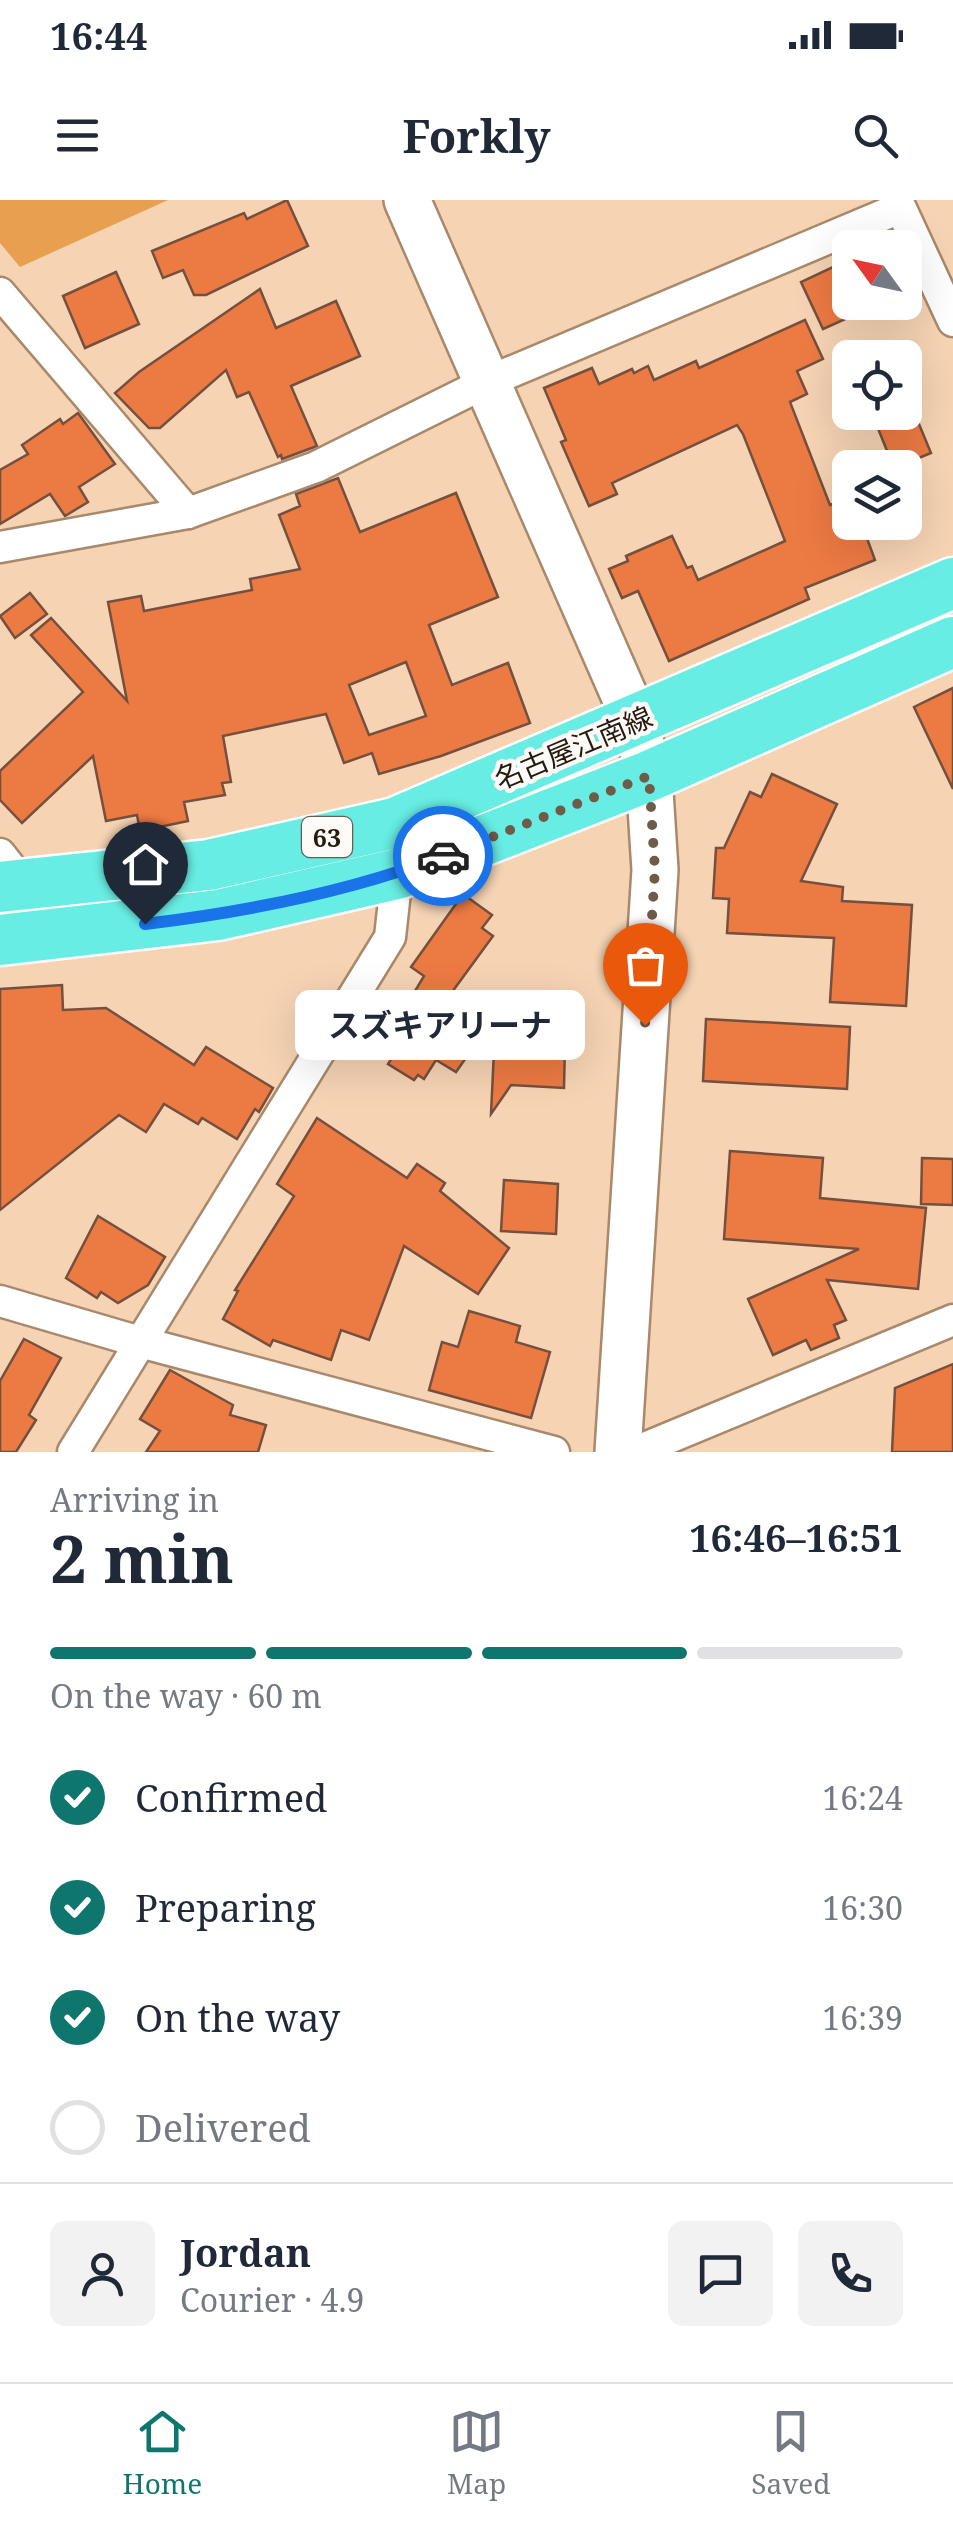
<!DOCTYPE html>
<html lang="en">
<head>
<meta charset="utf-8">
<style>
  body { margin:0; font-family:"Noto Serif","Noto Sans JP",serif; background:#f2f2f3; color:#1f2937; height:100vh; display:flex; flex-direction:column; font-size:38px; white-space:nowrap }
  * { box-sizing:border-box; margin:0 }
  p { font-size:32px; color:#747a83 }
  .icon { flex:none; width:55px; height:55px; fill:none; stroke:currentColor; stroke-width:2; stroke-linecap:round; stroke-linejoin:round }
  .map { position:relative; height:1252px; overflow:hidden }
  .drawer { display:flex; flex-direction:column; background:#fff; flex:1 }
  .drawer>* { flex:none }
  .needle { width:65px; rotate:303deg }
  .tools { position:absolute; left:832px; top:30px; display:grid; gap:20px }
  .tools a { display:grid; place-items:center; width:90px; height:90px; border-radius:15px; background:#fff; box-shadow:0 10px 40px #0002; font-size:50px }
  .pin { position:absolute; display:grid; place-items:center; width:85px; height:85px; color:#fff; margin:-102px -42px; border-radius:50% 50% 50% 0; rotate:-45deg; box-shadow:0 0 10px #0007 }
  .pin .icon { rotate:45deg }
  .courier { position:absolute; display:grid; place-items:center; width:100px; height:100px; margin:-50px; border:8px solid #1a73e8; border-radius:50%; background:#fff; color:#222; box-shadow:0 2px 12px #0007 }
  .bubble { position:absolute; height:70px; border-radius:15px; background:#fff; box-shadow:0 10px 40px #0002; font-size:32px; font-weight:700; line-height:70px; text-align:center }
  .headline em { font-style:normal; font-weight:700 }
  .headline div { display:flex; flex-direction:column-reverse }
  .headline { display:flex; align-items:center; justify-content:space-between; height:170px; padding:0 50px }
  h1 { font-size:65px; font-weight:700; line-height:75px }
  .bar { display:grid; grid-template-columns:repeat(4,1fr); gap:15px 10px; align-content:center; height:120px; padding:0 50px }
  .bar i { height:12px; border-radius:8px; background:#e0e1e3 }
  .bar .selected { background:#0f766e }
  .bar p { grid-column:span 4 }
  .line { display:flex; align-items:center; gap:25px; padding:0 50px; border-top:2px solid #e0e1e3 }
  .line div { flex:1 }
  .round { display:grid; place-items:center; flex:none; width:105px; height:105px; border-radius:15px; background:#f2f2f3 }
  ol { padding:0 50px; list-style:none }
  li { display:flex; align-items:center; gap:30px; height:110px }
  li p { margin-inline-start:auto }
  li .icon { padding:10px; border-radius:50%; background:#0f766e; color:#fff; stroke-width:4 }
  li:last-child { color:#747a83 }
  li i { width:55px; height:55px; border:5px solid #e0e1e3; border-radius:50% }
  .status { display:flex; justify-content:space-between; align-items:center; height:70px; padding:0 50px; background:#fff; direction:ltr }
  .status svg { height:28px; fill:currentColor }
  header { display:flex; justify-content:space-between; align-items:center; height:130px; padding:0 50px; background:#fff; font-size:45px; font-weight:700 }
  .tabs { display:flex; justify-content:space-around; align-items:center; height:140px; border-top:2px solid #e0e1e3; background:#fff; font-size:28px; color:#747a83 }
  .tabs a { display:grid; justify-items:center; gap:5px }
  .tabs .selected { color:#0f766e }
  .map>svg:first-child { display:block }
  .green { fill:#e99f50 }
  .building { fill:#ec7a43; stroke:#75503f; stroke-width:2.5; fill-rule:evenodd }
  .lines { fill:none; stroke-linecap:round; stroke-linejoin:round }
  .street-casing { stroke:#a8896b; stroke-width:35 }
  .secondary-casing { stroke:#a8896b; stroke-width:50 }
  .primary-casing { stroke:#fff; stroke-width:55 }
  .street { stroke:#fff; stroke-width:30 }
  .secondary { stroke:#fff; stroke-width:45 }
  .primary { stroke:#67ede3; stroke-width:50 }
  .done { stroke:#6e5b48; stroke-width:10; stroke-dasharray:0 18 }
  .route { stroke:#1a73e8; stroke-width:12 }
  .labels { text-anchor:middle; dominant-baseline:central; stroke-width:9; stroke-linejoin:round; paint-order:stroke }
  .shield { fill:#fefaf7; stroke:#675d54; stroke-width:2.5 }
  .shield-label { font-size:25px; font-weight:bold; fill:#261a0e }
  .street-label { font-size:28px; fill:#261a0e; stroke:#fefaf7 }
</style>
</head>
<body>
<div class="status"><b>16:44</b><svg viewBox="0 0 49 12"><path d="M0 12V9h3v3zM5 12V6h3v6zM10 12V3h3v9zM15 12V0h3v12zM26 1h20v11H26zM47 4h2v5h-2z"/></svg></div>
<header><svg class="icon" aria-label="menu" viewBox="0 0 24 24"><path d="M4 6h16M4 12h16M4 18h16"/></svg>Forkly<svg class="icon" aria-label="search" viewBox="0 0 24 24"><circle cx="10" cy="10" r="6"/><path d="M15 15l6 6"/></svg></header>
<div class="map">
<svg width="953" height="1252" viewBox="0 0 953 1252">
  <rect width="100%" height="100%" fill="#f5d3b3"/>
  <!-- green -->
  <path class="green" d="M 0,0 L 168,0 L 20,67 L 0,43 Z"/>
  <!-- building -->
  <g class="building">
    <path d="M 287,0 L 308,46 L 206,95 L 194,95 L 183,70 L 163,78 L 152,51 L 244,13 L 247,19 Z"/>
    <path d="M 850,59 L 850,117 L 823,129 L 801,82 Z"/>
    <path d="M 116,72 L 139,124 L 85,148 L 63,96 Z"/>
    <path d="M 260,89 L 276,128 L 336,101 L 360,156 L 291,186 L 317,246 L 282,259 L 281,255 L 278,257 L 249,192 L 237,197 L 226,170 L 160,228 L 149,228 L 115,193 L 139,172 Z"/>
    <path d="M 805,120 L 823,159 L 797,171 L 807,194 L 790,202 L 830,305 L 850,297 L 850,322 L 861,322 L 875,360 L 805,388 L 809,399 L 669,461 L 638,391 L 622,398 L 609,369 L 628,361 L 626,356 L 672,336 L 687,368 L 692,366 L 698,380 L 785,341 L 743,234 L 737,225 L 612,283 L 617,294 L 589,306 L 561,242 L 566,240 L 544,188 L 592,168 L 599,184 L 632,169 L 634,173 L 648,166 L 654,180 L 696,161 L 699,168 Z"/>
    <path d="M 893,212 L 914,212 L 931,253 L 894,268 L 875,221 Z"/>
    <path d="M 78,213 L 115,264 L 79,287 L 88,302 L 65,316 L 50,294 L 0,324 L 0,270 L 28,254 L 22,245 L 60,219 L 63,224 Z"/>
    <path d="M 338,278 L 360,332 L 456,293 L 498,397 L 429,425 L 452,485 L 508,463 L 530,523 L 441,556 L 379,574 L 372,553 L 344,563 L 326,514 L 223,536 L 231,582 L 222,583 L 225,595 L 184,602 L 188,621 L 140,631 L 137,615 L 106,621 L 93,556 L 22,623 L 0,600 L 0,571 L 83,492 L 31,435 L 51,418 L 127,501 L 108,402 L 141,396 L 144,411 L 252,390 L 250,379 L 300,369 L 279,315 L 300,306 L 296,294 ZM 406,462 L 426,516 L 369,535 L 349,485 Z"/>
    <path d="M 30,393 L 47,414 L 15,438 L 0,416 Z"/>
    <path d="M 953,488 L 953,589 L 914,507 Z"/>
    <path d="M 772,574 L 837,604 L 801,681 L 843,687 L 842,701 L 912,705 L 906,806 L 830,802 L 834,738 L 727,733 L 729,699 L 713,698 L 716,648 L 724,648 L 750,592 L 761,597 Z"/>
    <path d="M 463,694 L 492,715 L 482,728 L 493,736 L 447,799 L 489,825 L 456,872 L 436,860 L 424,879 L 418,875 L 414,880 L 388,864 L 403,840 L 399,838 L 404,829 L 396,823 L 424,776 L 411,767 Z"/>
    <path d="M 62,785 L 63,810 L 106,808 L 194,865 L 206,847 L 273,888 L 259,912 L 255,909 L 237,939 L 202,918 L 198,924 L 164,904 L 146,932 L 119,915 L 0,1010 L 0,789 Z"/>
    <path d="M 706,819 L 850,827 L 847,889 L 703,881 Z"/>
    <path d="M 495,829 L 515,841 L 565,843 L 564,888 L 511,885 L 491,914 Z"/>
    <path d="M 317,918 L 407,978 L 417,964 L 445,983 L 440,991 L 509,1048 L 478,1094 L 404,1046 L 369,1140 L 341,1130 L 331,1160 L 273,1140 L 270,1146 L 223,1119 L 238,1091 L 235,1090 L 294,996 L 277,984 Z"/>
    <path d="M 730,951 L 823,958 L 820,998 L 926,1008 L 918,1089 L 827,1080 L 846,1120 L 834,1125 L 839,1138 L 811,1150 L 806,1140 L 773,1155 L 748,1099 L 859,1049 L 724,1039 Z"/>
    <path d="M 922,958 L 953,959 L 953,1005 L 921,1004 Z"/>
    <path d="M 504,980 L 558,984 L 556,1034 L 501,1031 Z"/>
    <path d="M 98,1016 L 165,1057 L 148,1085 L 118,1103 L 101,1092 L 97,1098 L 66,1078 Z"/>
    <path d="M 469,1111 L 520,1126 L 516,1142 L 550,1152 L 531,1218 L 429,1190 L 442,1142 L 458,1147 Z"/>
    <path d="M 24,1139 L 61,1158 L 29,1215 L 36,1220 L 16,1252 L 0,1252 L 0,1181 Z"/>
    <path d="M 953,1164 L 953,1252 L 892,1252 L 895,1188 Z"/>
    <path d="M 170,1170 L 233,1205 L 230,1215 L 266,1225 L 258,1252 L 146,1252 L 160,1231 L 140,1219 Z"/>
  </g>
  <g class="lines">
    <defs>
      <g id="street">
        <path d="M 897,0 L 953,121"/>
        <path d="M 0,93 L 188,313"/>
        <path d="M 0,347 L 188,313 L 316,267 L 487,182 L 900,8"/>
        <path d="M 0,654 L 25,686"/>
        <path d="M 0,1101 L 140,1142 L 554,1252"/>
        <path d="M 73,1252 L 390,737 L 397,674"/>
        <path d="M 635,1252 L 953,1120"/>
      </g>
      <path id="secondary" d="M 407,0 L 635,520 L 649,576 L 655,670 L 618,1252"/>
      <g id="primary">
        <path d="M 0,687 L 209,665 L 395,623 L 953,383"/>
        <path d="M 0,740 L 218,715 L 397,674 L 649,576 L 953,442"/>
      </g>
    </defs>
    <!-- street casing -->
    <use href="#street" class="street-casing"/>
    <!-- secondary casing -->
    <use href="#secondary" class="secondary-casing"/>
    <!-- primary casing -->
    <use href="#primary" class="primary-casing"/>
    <!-- street -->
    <use href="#street" class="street"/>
    <!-- secondary -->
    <use href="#secondary" class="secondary"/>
    <!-- primary -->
    <use href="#primary" class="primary"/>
  </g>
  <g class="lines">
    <!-- done -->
    <path class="done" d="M 443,656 L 649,576 L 655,670 L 645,825"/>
    <!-- route -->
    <path class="route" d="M 145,724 C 245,712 349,692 443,656"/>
  </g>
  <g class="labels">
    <!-- shield labels -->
    <rect class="shield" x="302" y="617" width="50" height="40" rx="8"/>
    <g class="shield-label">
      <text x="327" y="637">63</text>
    </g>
    <!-- street labels -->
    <g class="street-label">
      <text transform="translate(573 547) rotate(-23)">名古屋江南線</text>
    </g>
  </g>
</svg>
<div class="tools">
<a><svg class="needle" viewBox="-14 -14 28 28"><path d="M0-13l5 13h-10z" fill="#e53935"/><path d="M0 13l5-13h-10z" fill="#747a83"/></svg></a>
<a><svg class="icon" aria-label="locate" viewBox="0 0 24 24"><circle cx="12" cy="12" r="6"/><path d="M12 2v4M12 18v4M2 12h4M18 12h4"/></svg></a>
<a><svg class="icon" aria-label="layers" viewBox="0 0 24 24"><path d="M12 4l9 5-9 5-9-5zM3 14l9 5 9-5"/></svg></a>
</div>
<div class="pin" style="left:645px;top:825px;background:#ea580c"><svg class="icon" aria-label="bag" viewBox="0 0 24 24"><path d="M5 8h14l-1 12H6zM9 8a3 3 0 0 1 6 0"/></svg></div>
<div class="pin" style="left:145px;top:724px;background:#1f2937"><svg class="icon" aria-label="home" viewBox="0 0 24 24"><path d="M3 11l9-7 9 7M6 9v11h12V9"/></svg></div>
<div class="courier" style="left:443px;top:656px"><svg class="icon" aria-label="car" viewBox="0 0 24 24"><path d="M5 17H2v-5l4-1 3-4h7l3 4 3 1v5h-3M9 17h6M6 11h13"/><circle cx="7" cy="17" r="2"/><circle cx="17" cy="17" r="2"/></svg></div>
<div class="bubble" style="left:295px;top:790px;width:290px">スズキアリーナ</div>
</div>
<section class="drawer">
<div class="headline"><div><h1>2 min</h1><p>Arriving in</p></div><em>16:46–16:51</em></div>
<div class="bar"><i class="selected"></i><i class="selected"></i><i class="selected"></i><i></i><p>On the way · 60 m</p></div>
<ol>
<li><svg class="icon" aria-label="check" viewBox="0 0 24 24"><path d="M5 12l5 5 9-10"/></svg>Confirmed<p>16:24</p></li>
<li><svg class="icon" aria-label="check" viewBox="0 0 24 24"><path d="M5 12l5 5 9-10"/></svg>Preparing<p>16:30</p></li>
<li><svg class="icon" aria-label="check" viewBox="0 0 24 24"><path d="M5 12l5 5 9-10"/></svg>On the way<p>16:39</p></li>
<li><i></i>Delivered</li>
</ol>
<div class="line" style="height:180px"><a class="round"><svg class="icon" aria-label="person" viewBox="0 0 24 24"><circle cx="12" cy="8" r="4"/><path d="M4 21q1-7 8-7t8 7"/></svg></a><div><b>Jordan</b><p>Courier · 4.9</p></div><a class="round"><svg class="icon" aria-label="chat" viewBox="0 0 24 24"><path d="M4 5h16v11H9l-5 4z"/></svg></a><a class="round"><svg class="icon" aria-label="phone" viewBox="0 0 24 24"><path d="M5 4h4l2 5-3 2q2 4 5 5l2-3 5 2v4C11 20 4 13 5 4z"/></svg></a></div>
</section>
<nav class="tabs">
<a class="selected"><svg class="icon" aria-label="home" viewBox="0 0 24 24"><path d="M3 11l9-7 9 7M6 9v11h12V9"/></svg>Home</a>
<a><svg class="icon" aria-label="map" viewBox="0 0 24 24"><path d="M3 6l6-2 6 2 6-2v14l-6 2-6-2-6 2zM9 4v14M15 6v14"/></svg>Map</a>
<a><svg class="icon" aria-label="saved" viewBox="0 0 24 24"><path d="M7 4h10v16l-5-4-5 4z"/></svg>Saved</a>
</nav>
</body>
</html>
